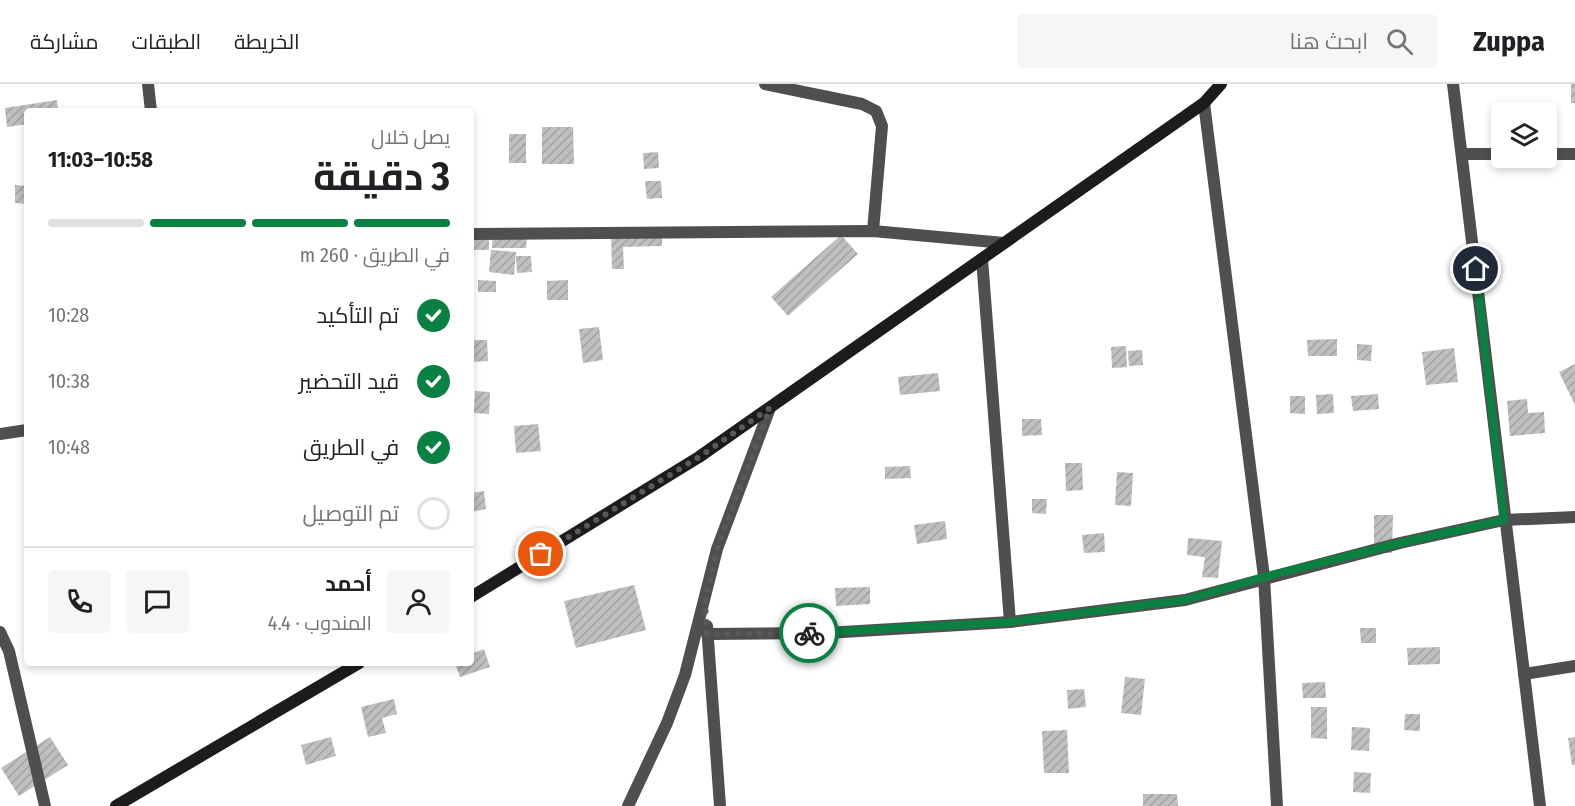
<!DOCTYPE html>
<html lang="ar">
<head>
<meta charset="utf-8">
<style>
  body { margin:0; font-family:"Fira Sans Condensed",Cairo,sans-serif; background:#f6f6f6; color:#202124; direction:rtl; height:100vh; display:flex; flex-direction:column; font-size:22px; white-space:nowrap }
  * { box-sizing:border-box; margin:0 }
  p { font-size:20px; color:#757577 }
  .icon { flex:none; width:33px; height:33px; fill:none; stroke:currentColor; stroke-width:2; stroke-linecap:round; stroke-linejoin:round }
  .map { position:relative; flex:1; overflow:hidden; direction:ltr }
  .details { position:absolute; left:24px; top:24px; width:450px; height:558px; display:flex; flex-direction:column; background:#fff; border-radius:6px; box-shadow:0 3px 9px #0003; direction:rtl }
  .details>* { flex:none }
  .tools { position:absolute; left:1491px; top:18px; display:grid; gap:12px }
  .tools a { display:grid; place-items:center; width:66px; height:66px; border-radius:6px; background:#fff; box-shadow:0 3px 9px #0003; font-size:30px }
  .pin { position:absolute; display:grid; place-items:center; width:51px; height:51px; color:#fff; margin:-26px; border:3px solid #fff; border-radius:50%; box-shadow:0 2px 6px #0007 }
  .courier { position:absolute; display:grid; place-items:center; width:60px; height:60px; margin:-30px; border:4px solid #0b8043; border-radius:50%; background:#fff; color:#222; box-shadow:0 2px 8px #0007 }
  .headline em { font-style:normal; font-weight:700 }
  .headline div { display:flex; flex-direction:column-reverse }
  .headline { display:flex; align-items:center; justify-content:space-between; height:102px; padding:0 24px }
  h1 { font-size:39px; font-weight:700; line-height:45px }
  .bar { display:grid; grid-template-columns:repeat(4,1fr); gap:9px 6px; align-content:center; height:72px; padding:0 24px }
  .bar i { height:8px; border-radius:4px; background:#e0e0e0 }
  .bar .current { background:#0b8043 }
  .bar p { grid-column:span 4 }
  .line { display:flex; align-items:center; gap:15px; padding:0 24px; border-top:2px solid #e0e0e0 }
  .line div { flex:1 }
  .round { display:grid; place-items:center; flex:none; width:63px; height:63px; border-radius:6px; background:#f6f6f6 }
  ol { padding:0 24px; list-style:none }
  li { display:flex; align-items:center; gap:18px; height:66px }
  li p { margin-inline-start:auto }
  li .icon { padding:6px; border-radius:50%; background:#0b8043; color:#fff; stroke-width:4 }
  li:last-child { color:#757577 }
  li i { width:33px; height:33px; border:3px solid #e0e0e0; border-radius:50% }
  header { display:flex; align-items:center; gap:36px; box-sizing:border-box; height:84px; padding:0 30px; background:#fff; border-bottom:2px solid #e0e0e0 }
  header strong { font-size:28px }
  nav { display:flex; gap:33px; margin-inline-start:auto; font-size:21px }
  .search { width:420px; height:54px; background:#f6f6f6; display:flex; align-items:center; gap:15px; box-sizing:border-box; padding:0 21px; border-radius:6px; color:#757577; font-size:22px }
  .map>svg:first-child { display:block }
  .building { fill:url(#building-hatch) }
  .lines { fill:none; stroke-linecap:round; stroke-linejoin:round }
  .street { stroke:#4f4f4f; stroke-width:12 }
  .secondary { stroke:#1c1c1c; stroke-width:12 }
  .done { stroke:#595959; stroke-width:6; stroke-dasharray:0 10.8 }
  .route { stroke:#0b8043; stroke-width:8 }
</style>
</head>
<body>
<header>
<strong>Zuppa</strong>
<div class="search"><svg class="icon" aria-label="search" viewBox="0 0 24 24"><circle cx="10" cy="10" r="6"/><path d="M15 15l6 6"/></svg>ابحث هنا</div>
<nav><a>الخريطة</a><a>الطبقات</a><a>مشاركة</a></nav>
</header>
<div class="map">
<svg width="1575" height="722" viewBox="0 0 1575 722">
  <defs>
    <pattern id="building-hatch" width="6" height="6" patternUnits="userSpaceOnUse" patternTransform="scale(1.5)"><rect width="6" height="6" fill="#bfbfbf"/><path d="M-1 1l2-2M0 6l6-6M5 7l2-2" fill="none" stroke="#a2a2a2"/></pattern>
  </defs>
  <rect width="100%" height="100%" fill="#fff"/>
  <!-- building -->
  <g class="building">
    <rect x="1571" y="0" width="4" height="19"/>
    <path d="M 57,16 L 58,27 L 27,27 L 27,40 L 7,43 L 5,24 Z"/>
    <path d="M 542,43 L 573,43 L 574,80 L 542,80 Z"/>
    <rect x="509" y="50" width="17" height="29"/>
    <path d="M 658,68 L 659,84 L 644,85 L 643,69 Z"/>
    <path d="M 645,97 L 661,97 L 662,114 L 647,115 Z"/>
    <path d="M 15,101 L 27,102 L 27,120 L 15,119 Z"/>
    <rect x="473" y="148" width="16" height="18"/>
    <path d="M 493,149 L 527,149 L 526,164 L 492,164 Z"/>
    <path d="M 662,150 L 662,162 L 623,163 L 624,185 L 612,185 L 611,151 Z"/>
    <path d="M 841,151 L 858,170 L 788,232 L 771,213 Z"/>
    <path d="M 491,166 L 516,168 L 514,191 L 489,188 Z"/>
    <path d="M 516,172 L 531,172 L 532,188 L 517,189 Z"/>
    <path d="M 478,196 L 496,197 L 496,208 L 478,208 Z"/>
    <path d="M 568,196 L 568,216 L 547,216 L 547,197 Z"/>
    <path d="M 599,243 L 603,276 L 583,279 L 579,245 Z"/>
    <path d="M 1337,255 L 1337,272 L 1308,272 L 1307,256 Z"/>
    <path d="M 471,256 L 487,256 L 488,277 L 471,278 Z"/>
    <path d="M 1357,260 L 1372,261 L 1371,277 L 1357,276 Z"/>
    <path d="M 1126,262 L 1127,283 L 1112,284 L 1111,263 Z"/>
    <path d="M 1454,264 L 1458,298 L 1426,301 L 1422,268 Z"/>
    <path d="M 1142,266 L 1143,281 L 1129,282 L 1128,267 Z"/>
    <path d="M 1575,280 L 1575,321 L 1559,288 Z"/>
    <path d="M 938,289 L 940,307 L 900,311 L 898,293 Z"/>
    <path d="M 475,307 L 490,308 L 489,330 L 474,329 Z"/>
    <path d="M 1333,310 L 1334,329 L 1317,330 L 1316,311 Z"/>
    <path d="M 1378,310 L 1379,325 L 1353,327 L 1351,312 Z"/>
    <path d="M 1290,312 L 1305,312 L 1305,330 L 1290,329 Z"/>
    <path d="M 1527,315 L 1528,329 L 1544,328 L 1545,349 L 1510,352 L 1507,317 Z"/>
    <path d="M 1022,335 L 1041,335 L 1042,351 L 1022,352 Z"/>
    <path d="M 538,340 L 541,367 L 516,369 L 514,342 Z"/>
    <path d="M 1065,379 L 1082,379 L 1083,406 L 1066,407 Z"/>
    <path d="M 910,382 L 911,394 L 885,395 L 885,383 Z"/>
    <path d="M 1117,388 L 1133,389 L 1131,422 L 1115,421 Z"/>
    <path d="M 484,407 L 486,425 L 471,428 L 471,409 Z"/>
    <path d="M 1032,415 L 1047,415 L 1046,430 L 1032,429 Z"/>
    <path d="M 1374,431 L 1393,431 L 1392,469 L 1374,469 Z"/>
    <path d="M 945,437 L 947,455 L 917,460 L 914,441 Z"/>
    <path d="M 1104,449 L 1105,468 L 1084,469 L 1082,451 Z"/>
    <path d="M 1188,454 L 1222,457 L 1218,494 L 1202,493 L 1205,473 L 1187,471 Z"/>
    <path d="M 634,501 L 646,546 L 576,564 L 564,517 Z"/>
    <path d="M 870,503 L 870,520 L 836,522 L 835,504 Z"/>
    <path d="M 1360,544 L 1376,544 L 1376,559 L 1361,559 Z"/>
    <path d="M 1440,563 L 1440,580 L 1408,581 L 1407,564 Z"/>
    <path d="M 484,565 L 490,583 L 460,593 L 455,579 L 471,579 L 471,570 Z"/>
    <path d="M 1125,593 L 1145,595 L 1141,631 L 1121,629 Z"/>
    <path d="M 1325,598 L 1326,614 L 1303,614 L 1302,599 Z"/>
    <path d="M 1084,605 L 1086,623 L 1068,625 L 1067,606 Z"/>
    <path d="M 394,615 L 397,630 L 382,634 L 386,649 L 368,653 L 361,623 Z"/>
    <path d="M 1311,623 L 1327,623 L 1327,655 L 1311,654 Z"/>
    <path d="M 1405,630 L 1420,630 L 1420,647 L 1404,646 Z"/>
    <path d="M 1352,643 L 1370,644 L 1369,667 L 1351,666 Z"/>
    <path d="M 1067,646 L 1069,689 L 1044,689 L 1042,647 Z"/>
    <path d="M 50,653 L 68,681 L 19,712 L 1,684 Z"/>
    <path d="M 331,653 L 336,672 L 306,681 L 301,661 Z"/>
    <path d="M 1575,653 L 1575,681 L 1572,681 L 1568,654 Z"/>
    <path d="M 1354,688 L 1371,689 L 1370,709 L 1353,708 Z"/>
    <path d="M 1143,710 L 1177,710 L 1178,722 L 1143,722 Z"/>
  </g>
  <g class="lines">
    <!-- street -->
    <g class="street">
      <path d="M 148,0 L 151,27"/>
      <path d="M 765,0 L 862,20 L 876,27 L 882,42 L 873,147"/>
      <path d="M 1453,0 L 1540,722"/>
      <path d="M 1204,19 L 1264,493 L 1277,722"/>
      <path d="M 1463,70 L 1502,70"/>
      <path d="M 1546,70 L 1575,70"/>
      <path d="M 471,150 L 873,147 L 1004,159"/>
      <path d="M 982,175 L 1010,538"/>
      <path d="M 0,350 L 27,346"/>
      <path d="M 707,542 L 720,722"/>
      <path d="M 0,548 L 9,567 L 45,722"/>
      <path d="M 707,550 L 826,549 L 1010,538 L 1185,516 L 1400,459 L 1504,436 L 1575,433"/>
      <path d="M 1524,590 L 1575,582"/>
      <path d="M 628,722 L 667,639 L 685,591 L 717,465 L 770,324"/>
    </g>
    <!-- secondary -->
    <g class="secondary">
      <path d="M 471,513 L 699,373 L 1204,19 L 1221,0"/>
      <path d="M 116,722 L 359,579"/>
    </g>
  </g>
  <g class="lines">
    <!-- done -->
    <path class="done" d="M 541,470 L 699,373 L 770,324 L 717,465 L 705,517 L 707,550 L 809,549"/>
    <!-- route -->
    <path class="route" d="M 809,549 L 1010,538 L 1185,516 L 1264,493 L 1400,459 L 1504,436 L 1476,185"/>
  </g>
</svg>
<div class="tools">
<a><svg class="icon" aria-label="layers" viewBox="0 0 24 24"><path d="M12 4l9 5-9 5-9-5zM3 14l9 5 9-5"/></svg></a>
</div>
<div class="pin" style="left:541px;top:470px;background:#ea580c"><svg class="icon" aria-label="bag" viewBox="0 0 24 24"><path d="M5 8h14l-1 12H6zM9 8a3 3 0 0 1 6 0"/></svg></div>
<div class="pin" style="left:1476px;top:185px;background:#1f2937"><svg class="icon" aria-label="home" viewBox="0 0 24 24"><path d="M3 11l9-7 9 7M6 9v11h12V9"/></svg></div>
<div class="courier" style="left:809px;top:549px"><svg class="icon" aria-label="bike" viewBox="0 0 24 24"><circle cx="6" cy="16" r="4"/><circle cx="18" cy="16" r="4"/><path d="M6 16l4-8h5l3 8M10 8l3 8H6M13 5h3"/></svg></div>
<section class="details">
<div class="headline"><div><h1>3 دقيقة</h1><p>يصل خلال</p></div><em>10:58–11:03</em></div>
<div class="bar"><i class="current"></i><i class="current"></i><i class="current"></i><i></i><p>في الطريق · 260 m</p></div>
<ol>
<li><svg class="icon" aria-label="check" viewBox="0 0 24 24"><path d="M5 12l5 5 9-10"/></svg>تم التأكيد<p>10:28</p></li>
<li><svg class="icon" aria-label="check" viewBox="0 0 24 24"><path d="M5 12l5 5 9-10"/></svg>قيد التحضير<p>10:38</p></li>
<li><svg class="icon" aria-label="check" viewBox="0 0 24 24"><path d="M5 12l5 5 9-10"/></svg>في الطريق<p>10:48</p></li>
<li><i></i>تم التوصيل</li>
</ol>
<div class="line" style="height:108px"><a class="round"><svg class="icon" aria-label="person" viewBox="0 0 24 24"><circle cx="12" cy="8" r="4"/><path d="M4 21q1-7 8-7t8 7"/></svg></a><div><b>أحمد</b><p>المندوب · 4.4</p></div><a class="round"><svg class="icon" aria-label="chat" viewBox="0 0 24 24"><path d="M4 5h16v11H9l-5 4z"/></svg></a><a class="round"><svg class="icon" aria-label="phone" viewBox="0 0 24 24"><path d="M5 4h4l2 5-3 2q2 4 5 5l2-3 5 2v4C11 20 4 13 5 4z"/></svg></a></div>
</section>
</div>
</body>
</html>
